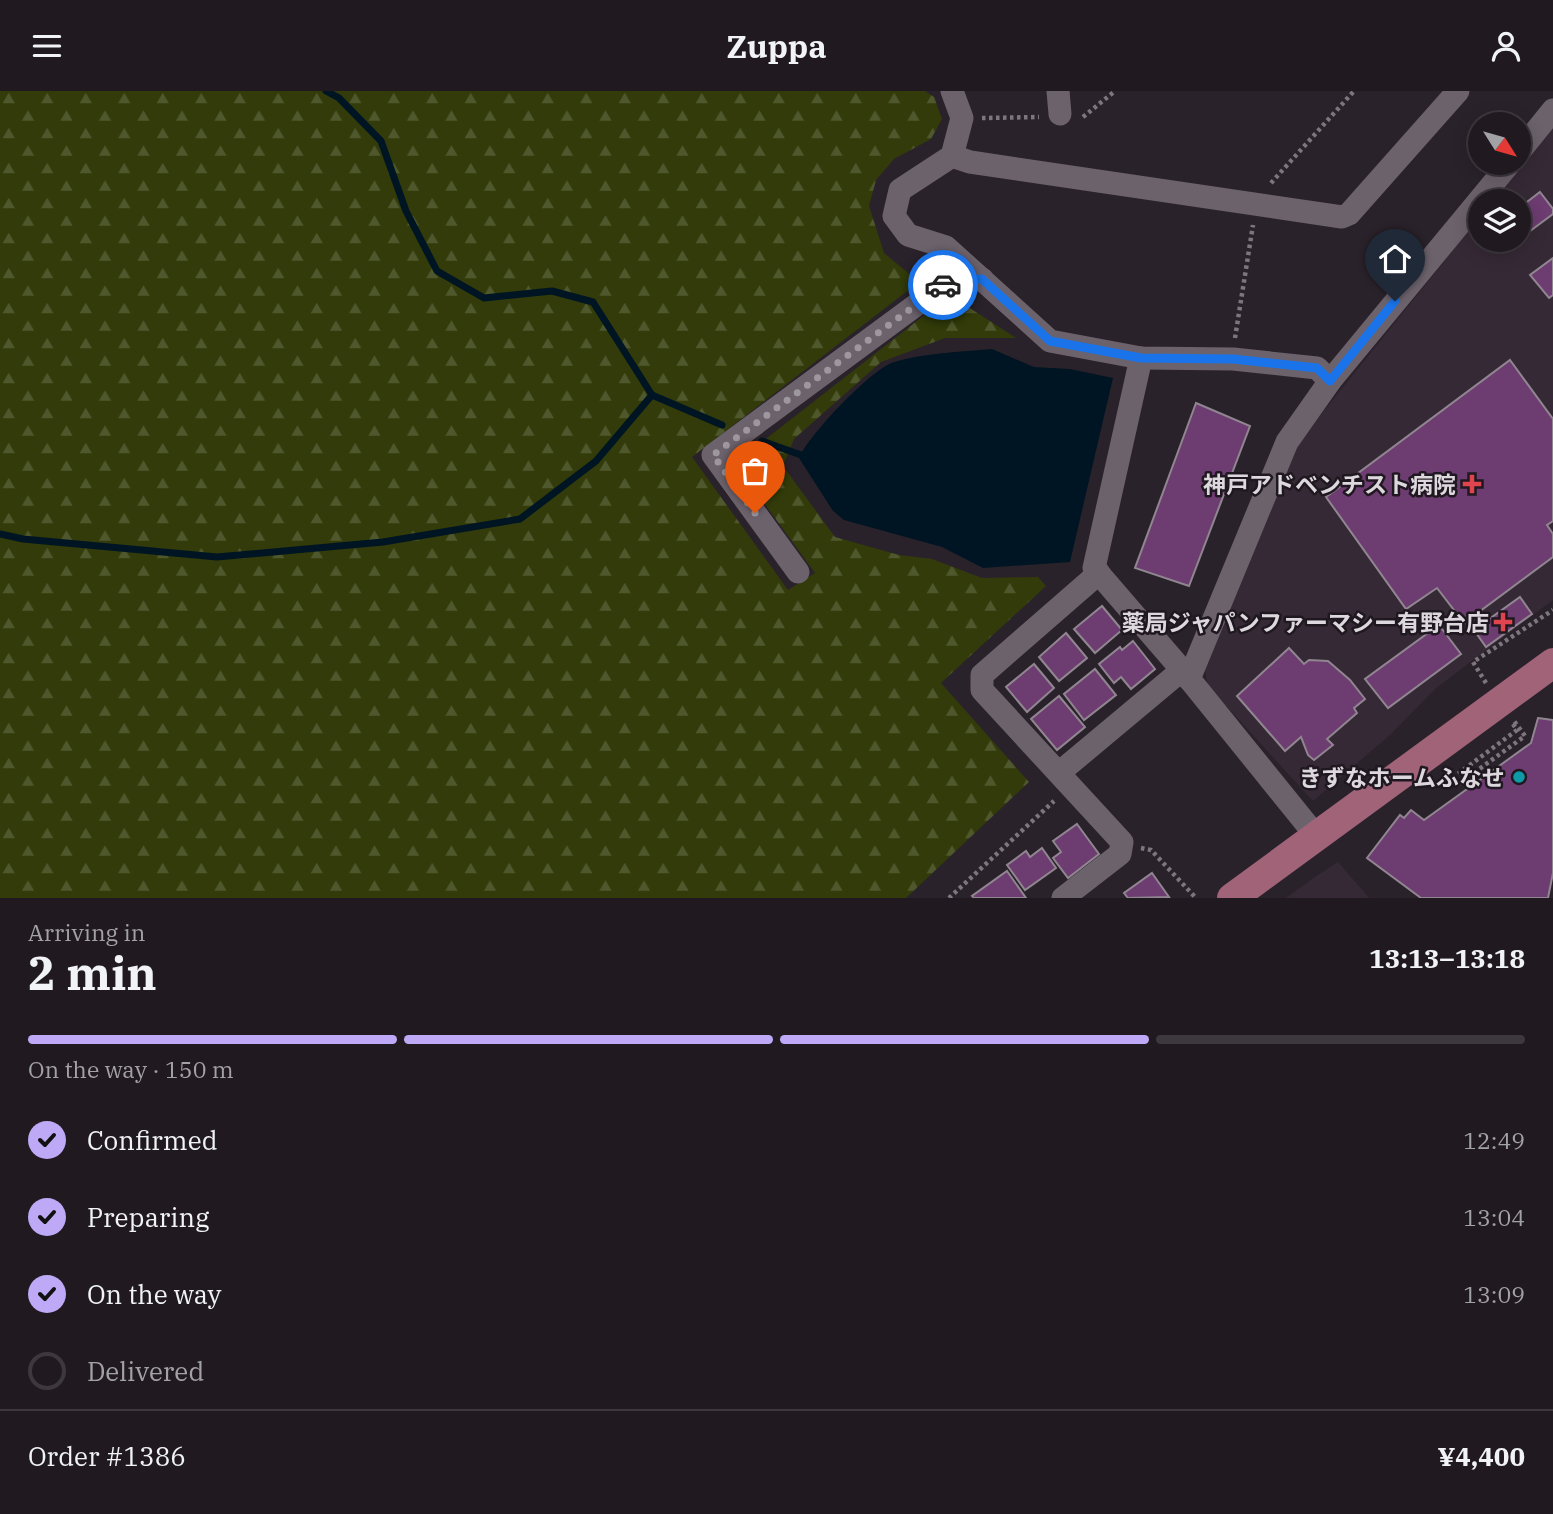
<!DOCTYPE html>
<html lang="en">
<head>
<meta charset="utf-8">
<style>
  body { margin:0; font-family:"IBM Plex Serif","Noto Sans JP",serif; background:#282329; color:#f1f3f6; height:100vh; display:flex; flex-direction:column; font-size:26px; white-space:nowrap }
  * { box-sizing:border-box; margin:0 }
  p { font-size:23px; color:#a2a1a5 }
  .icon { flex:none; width:38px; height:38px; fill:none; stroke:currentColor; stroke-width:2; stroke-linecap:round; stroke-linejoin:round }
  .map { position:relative; height:807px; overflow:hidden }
  .drawer { display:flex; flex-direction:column; background:#201a20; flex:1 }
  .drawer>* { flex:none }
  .needle { width:46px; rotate:127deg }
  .buttons { position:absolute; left:1468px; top:21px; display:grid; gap:14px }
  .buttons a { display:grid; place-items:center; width:63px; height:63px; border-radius:50%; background:#201a20; box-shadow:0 4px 18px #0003,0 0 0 2px #3d383e; font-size:35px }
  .pin { position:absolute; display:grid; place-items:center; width:60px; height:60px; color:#fff; margin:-72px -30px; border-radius:50% 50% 50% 0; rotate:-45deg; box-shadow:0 0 7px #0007 }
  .pin .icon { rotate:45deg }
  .courier { position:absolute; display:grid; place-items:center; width:70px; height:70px; margin:-35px; border:5px solid #1a73e8; border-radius:50%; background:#fff; color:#222; box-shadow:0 2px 9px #0007 }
  .headline em { font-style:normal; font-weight:700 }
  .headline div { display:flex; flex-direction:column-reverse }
  .headline { display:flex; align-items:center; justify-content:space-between; height:119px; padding:0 28px }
  h1 { font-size:46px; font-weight:700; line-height:52px }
  .bar { display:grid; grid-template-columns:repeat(4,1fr); gap:10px 7px; align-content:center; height:84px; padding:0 28px }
  .bar i { height:9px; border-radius:5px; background:#3d383e }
  .bar .current { background:#bda9f5 }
  .bar p { grid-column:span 4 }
  .line { display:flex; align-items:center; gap:18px; padding:0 28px; border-top:2px solid #3d383e }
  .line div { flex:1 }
  ol { padding:0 28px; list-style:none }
  li { display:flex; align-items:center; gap:21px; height:77px }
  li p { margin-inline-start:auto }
  li .icon { padding:7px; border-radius:50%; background:#bda9f5; color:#111; stroke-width:4 }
  li:last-child { color:#a2a1a5 }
  li i { width:38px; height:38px; border:4px solid #3d383e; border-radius:50% }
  header { display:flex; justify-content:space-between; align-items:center; height:91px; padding:0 28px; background:#201a20; font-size:32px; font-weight:700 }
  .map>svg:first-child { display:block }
  .built { fill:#352935 }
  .forest { fill:url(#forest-firs) }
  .water { fill:#001523 }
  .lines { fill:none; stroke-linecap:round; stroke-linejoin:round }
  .stream { stroke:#001523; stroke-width:7 }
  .building { fill:#6d3c71; stroke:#908690; stroke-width:2 }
  .path { stroke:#7d767d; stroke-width:4.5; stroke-dasharray:3.5 3.5; stroke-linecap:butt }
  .minor { stroke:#6c626c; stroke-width:23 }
  .major { stroke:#a06377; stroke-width:30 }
  .done { stroke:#9e989e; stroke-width:7; stroke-dasharray:0 12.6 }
  .route { stroke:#1a73e8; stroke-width:9 }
  .health-dot { fill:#e0444e; stroke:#201820; stroke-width:2.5 }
  .culture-dot { fill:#0f9aa8; stroke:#201820; stroke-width:2.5 }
  .labels { text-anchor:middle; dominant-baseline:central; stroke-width:5; stroke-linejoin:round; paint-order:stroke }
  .poi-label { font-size:23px; font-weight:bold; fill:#ddd8dd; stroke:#201820; text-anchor:end }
</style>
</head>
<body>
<header><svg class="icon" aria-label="menu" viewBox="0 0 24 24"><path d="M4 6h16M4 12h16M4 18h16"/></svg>Zuppa<svg class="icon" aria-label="person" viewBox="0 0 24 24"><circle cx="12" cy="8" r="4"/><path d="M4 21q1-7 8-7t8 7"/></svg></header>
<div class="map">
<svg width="1553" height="807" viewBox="0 0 1553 807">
  <defs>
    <pattern id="forest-firs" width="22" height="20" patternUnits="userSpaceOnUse" patternTransform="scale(1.75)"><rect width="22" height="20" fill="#323b09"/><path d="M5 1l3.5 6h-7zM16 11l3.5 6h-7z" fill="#4f572c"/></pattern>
  </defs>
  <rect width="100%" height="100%" fill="#2a222a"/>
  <!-- built -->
  <g class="built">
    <path d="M 1553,37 L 1553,509 L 1436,597 L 1391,643 L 1313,710 L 1208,595 L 1205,579 L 1298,352 L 1480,126 L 1480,149 L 1519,149 L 1519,110 L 1493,110 Z"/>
    <path d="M 1338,771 L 1369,807 L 1286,807 L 1315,786 Z"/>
  </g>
  <!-- forest -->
  <path class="forest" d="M 0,0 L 925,0 L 934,6 L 942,28 L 931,48 L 894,68 L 876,89 L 869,115 L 884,162 L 919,191 L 692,366 L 788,499 L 815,482 L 735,372 L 940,212 L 959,210 L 1016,247 L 945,247 L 881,271 L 794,348 L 783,375 L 835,446 L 899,464 L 932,468 L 982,487 L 1038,486 L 1046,495 L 941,592 L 1029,691 L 906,807 L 0,807 Z"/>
  <!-- water -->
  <path class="water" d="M 992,258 L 1034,276 L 1070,278 L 1113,287 L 1070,471 L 983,477 L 942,456 L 844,429 L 833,420 L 799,367 C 808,345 871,278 894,271 C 925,262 959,261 992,258 Z"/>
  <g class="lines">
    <!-- stream -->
    <g class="stream">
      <path d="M 326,0 L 339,7 L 381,50 L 406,120 L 437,180 L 484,207 L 552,200 L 593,211 L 652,304 L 722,334"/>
      <path d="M 762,350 L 801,364"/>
      <path d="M 0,443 L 23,448 L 217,466 L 383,451 L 520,428 L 596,370 L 652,304"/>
    </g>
  </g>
  <!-- building -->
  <g class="building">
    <path d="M 1540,101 L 1553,118 L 1553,123 L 1522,146 L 1519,142 L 1519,117 Z"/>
    <path d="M 1553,167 L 1553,204 L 1549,207 L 1530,184 Z"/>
    <path d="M 1510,269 L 1553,328 L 1553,430 L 1547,434 L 1553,443 L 1553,466 L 1464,532 L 1437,497 L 1406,518 L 1326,406 Z"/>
    <path d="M 1196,312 L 1250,335 L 1189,495 L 1135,477 Z"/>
    <path d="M 1520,506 L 1532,523 L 1486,556 L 1474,539 Z"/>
    <path d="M 1102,515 L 1122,539 L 1095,562 L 1074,538 Z"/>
    <path d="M 1439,534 L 1461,563 L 1388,617 L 1365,588 Z"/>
    <path d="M 1066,542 L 1087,567 L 1059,590 L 1039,566 Z"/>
    <path d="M 1133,550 L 1155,578 L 1131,598 L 1121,586 L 1114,592 L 1099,573 L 1120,556 L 1122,559 Z"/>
    <path d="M 1289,557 L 1304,573 L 1309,569 L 1328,570 L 1350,589 L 1365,608 L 1354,617 L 1357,622 L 1327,648 L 1333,654 L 1314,669 L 1308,664 L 1301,646 L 1285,660 L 1237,605 Z"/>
    <path d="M 1034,573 L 1054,597 L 1027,621 L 1006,596 Z"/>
    <path d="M 1095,578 L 1116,604 L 1084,629 L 1064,603 Z"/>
    <path d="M 1059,605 L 1085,636 L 1057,659 L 1031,628 Z"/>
    <path d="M 1538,627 L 1553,629 L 1553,782 L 1548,807 L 1421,807 L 1367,767 L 1400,724 L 1404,727 L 1411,719 L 1424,729 L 1531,652 Z"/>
    <path d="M 1077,733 L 1099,763 L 1068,787 L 1053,767 L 1061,761 L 1053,750 Z"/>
    <path d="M 1042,757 L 1056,777 L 1025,799 L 1007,774 L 1026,760 L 1030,766 Z"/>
    <path d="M 1007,780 L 1026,807 L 974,807 L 972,805 Z"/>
    <path d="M 1152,782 L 1169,806 L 1128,807 L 1124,802 Z"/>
  </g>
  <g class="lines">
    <!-- path -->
    <g class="path">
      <path d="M 1083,26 L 1115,0"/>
      <path d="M 982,27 L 1039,26"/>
      <path d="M 1271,92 L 1354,0"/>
      <path d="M 1235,247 L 1253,134"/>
      <path d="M 1486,592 L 1473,571 L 1553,519"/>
      <path d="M 1513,633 L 1517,639 L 1451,688 L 1457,694 L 1525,645 L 1514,630"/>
      <path d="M 1141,757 L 1151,759 L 1196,807"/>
      <path d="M 949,807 L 1054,710"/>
    </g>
    <!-- minor -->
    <g class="minor">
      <path d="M 952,0 L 962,27 L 952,65 L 900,99 L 894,125 L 908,144 L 946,156 L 1050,250 L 1141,267 L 1233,268 L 1317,277 L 1330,290"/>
      <path d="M 1058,0 L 1060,23"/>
      <path d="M 1519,61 L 1553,19"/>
      <path d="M 952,65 L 970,71 L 1342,126 L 1349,123 L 1458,0"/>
      <path d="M 1141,267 L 1094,477 L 1182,579 L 1317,746"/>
      <path d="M 798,481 L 713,364 L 950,189 L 982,188"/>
      <path d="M 1189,588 L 1287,351 L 1330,290 L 1510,72"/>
      <path d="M 1060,681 L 1182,579"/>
      <path d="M 1063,807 L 1120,763 L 1122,751 L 982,599 L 982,584 L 1099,482"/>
    </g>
    <!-- major -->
    <path class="major" d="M 1232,807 L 1553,572"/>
  </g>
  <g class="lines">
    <!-- done -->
    <path class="done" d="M 755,422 L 713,364 L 943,194"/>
    <!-- route -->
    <path class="route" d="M 943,194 L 950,189 L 982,188 L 1050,250 L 1141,267 L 1233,268 L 1317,277 L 1330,290 L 1395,210"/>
  </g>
  <!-- markers -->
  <g class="health-dot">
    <path d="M1468.5 382.5h7v7h7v7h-7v7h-7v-7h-7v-7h7z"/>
    <path d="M1499.5 520.5h7v7h7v7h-7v7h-7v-7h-7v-7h7z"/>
  </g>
  <circle class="culture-dot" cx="1519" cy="686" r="7"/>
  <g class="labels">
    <!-- poi labels -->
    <g class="poi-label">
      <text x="1456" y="393">神戸アドベンチスト病院</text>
      <text x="1489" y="531">薬局ジャパンファーマシー有野台店</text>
      <text x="1505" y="686">きずなホームふなせ</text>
    </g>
  </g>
</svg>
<div class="buttons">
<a><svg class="needle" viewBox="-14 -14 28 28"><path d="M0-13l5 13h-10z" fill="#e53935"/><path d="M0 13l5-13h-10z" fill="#a2a1a5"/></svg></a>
<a><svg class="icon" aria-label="layers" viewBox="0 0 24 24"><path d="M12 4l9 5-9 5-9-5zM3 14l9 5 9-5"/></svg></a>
</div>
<div class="pin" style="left:755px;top:422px;background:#ea580c"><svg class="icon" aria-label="bag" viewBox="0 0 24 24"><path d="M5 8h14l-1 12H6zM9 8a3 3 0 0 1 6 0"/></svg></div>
<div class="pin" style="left:1395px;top:210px;background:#1f2937"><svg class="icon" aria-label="home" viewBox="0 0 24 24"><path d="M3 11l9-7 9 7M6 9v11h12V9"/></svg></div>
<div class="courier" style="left:943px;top:194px"><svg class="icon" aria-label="car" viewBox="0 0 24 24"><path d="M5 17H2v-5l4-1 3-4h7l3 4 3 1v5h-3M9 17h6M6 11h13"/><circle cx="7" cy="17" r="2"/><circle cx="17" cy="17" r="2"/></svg></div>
</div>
<section class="drawer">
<div class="headline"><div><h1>2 min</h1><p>Arriving in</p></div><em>13:13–13:18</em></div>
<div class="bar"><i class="current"></i><i class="current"></i><i class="current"></i><i></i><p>On the way · 150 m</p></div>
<ol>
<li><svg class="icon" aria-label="check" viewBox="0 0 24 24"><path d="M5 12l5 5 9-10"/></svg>Confirmed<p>12:49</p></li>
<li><svg class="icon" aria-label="check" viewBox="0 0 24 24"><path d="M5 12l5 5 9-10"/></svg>Preparing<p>13:04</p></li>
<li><svg class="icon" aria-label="check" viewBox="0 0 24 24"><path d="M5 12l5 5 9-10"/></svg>On the way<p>13:09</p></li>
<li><i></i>Delivered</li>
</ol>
<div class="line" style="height:91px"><div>Order #1386</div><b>¥4,400</b></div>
</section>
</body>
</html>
